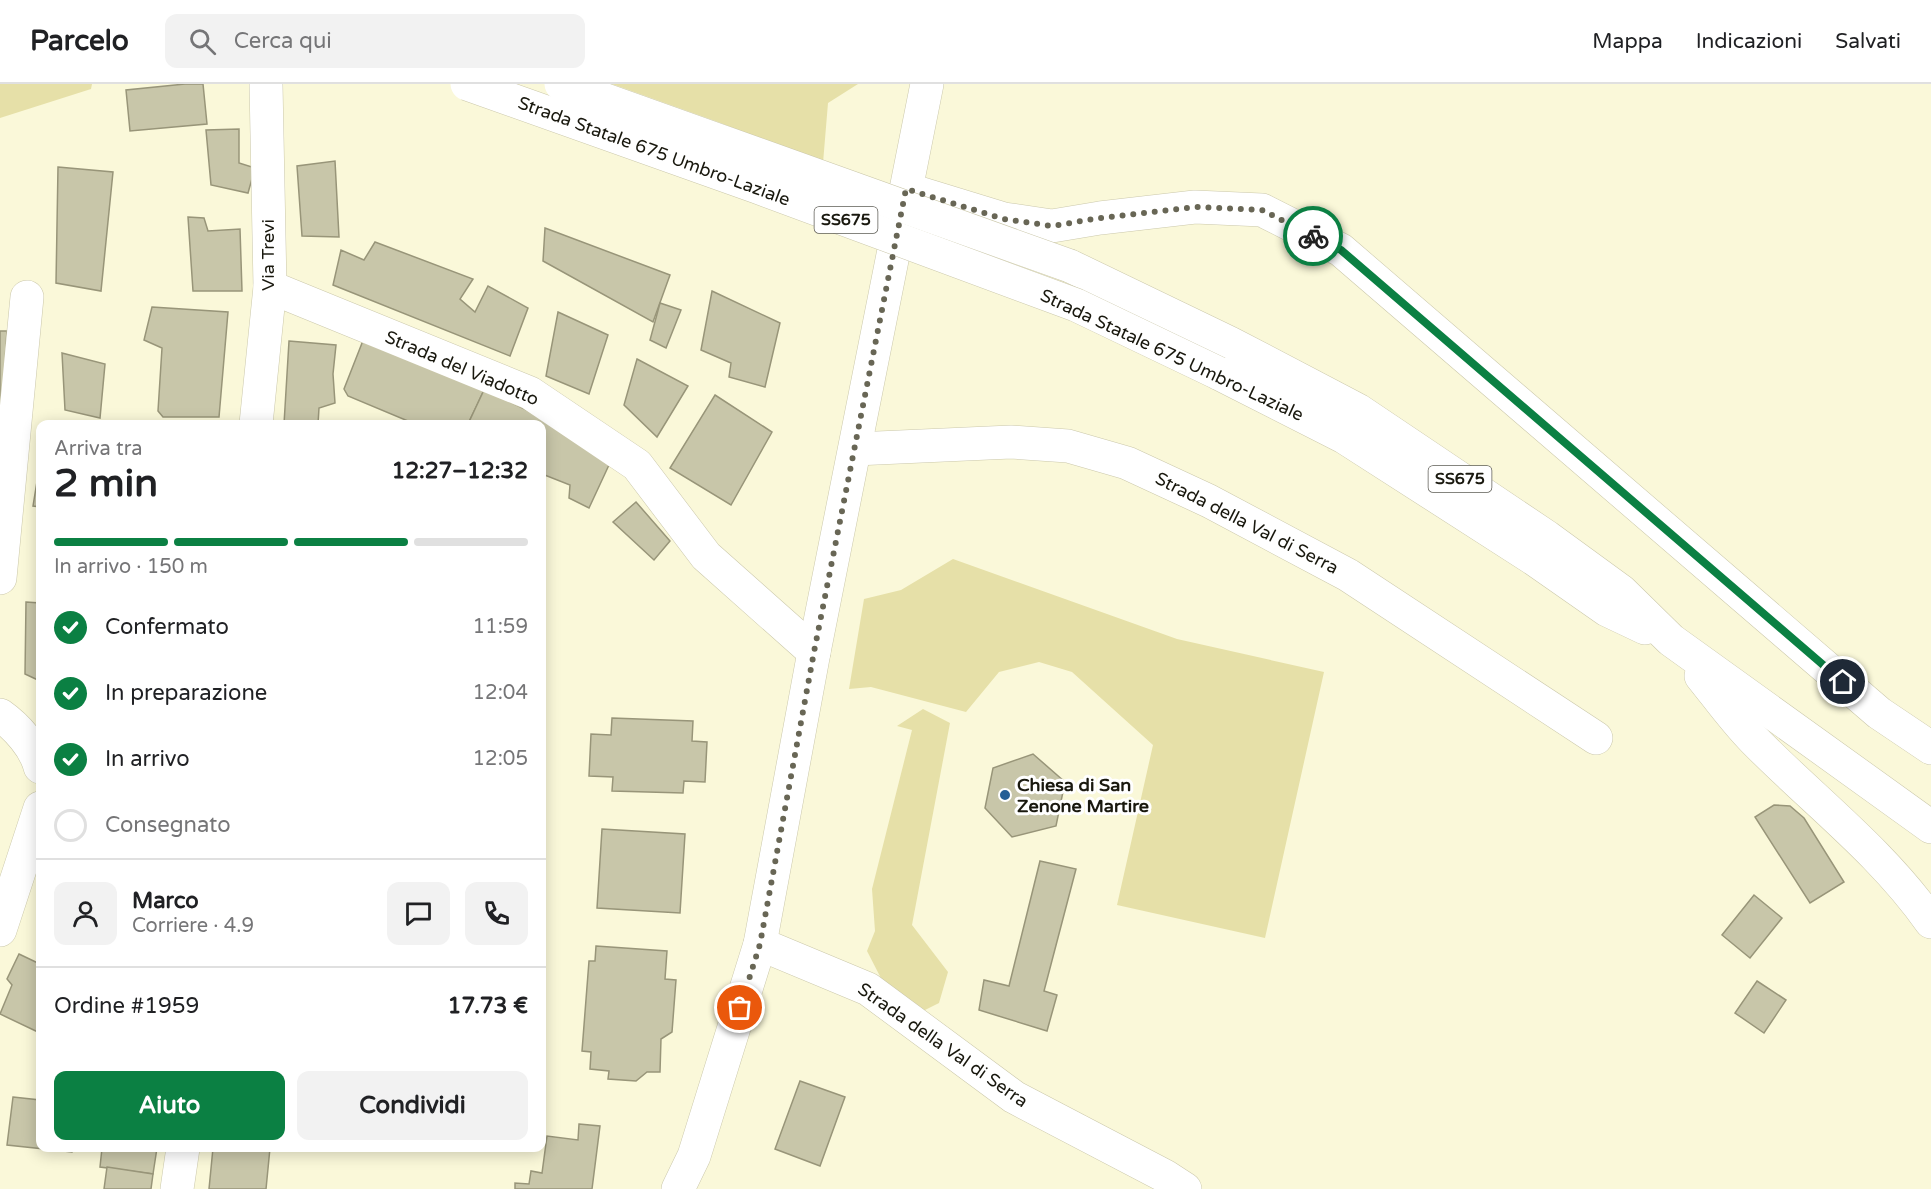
<!DOCTYPE html>
<html lang="it">
<head>
<meta charset="utf-8">
<style>
  body { margin:0; font-family:"Varela Round",sans-serif; background:#f2f2f2; color:#202124; height:100vh; display:flex; flex-direction:column; font-size:22px; white-space:nowrap }
  * { box-sizing:border-box; margin:0 }
  p { font-size:20px; color:#757577 }
  .icon { flex:none; width:33px; height:33px; fill:none; stroke:currentColor; stroke-width:2; stroke-linecap:round; stroke-linejoin:round }
  .map { position:relative; flex:1; overflow:hidden }
  .details { position:absolute; left:36px; top:336px; width:510px; height:732px; display:flex; flex-direction:column; background:#fff; border-radius:12px; box-shadow:0 3px 15px #0003 }
  .details>* { flex:none }
  .pin { position:absolute; display:grid; place-items:center; width:51px; height:51px; color:#fff; margin:-26px; border:3px solid #fff; border-radius:50%; box-shadow:0 2px 6px #0007 }
  .courier { position:absolute; display:grid; place-items:center; width:60px; height:60px; margin:-30px; border:4px solid #0b8043; border-radius:50%; background:#fff; color:#222; box-shadow:0 2px 8px #0007 }
  .overview em { font-style:normal; font-weight:800 }
  .overview div { display:flex; flex-direction:column-reverse }
  .overview { display:flex; align-items:center; justify-content:space-between; height:102px; padding:0 18px }
  h1 { font-size:39px; font-weight:800; line-height:45px }
  .bar { display:grid; grid-template-columns:repeat(4,1fr); gap:9px 6px; align-content:center; height:72px; padding:0 18px }
  .bar i { height:8px; border-radius:4px; background:#e0e0e0 }
  .bar .selected { background:#0b8043 }
  .bar p { grid-column:span 4 }
  .line { display:flex; align-items:center; gap:15px; padding:0 18px; border-top:2px solid #e0e0e0 }
  .line div { flex:1 }
  .round { display:grid; place-items:center; flex:none; width:63px; height:63px; border-radius:12px; background:#f2f2f2 }
  ol { padding:0 18px; list-style:none }
  li { display:flex; align-items:center; gap:18px; height:66px }
  li p { margin-inline-start:auto }
  li .icon { padding:6px; border-radius:50%; background:#0b8043; color:#fff; stroke-width:4 }
  li:last-child { color:#757577 }
  li i { width:33px; height:33px; border:3px solid #e0e0e0; border-radius:50% }
  .action { display:flex; gap:12px; margin-top:auto; padding:12px 18px }
  .action a { flex:1; height:69px; border-radius:12px; background:#0b8043; color:#fff; font-size:24px; font-weight:800; line-height:69px; text-align:center }
  .action a+a { background:#f2f2f2; color:#202124 }
  header { display:flex; align-items:center; gap:36px; box-sizing:border-box; height:84px; padding:0 30px; background:#fff; border-bottom:2px solid #e0e0e0 }
  header strong { font-size:28px }
  nav { display:flex; gap:33px; margin-inline-start:auto; font-size:21px }
  .search { width:420px; height:54px; background:#f2f2f2; display:flex; align-items:center; gap:15px; box-sizing:border-box; padding:0 21px; border-radius:12px; color:#757577; font-size:22px }
  .map>svg:first-child { display:block }
  .green { fill:#e6e0a8 }
  .building { fill:#c8c6a9; stroke:#989579; stroke-width:1.5 }
  .lines { fill:none; stroke-linecap:round; stroke-linejoin:round }
  .street-casing { stroke:#cbc8ab; stroke-width:34 }
  .secondary-casing { stroke:#cbc8ab; stroke-width:34 }
  .highway-casing { stroke:#cbc8ab; stroke-width:34 }
  .street { stroke:#fff; stroke-width:33 }
  .secondary { stroke:#fff; stroke-width:33 }
  .highway { stroke:#fff; stroke-width:33 }
  .highway-bridge-casing { stroke:#cbc8ab; stroke-width:34; stroke-linecap:butt }
  .highway-bridge { stroke:#fff; stroke-width:33 }
  .done { stroke:#686655; stroke-width:6; stroke-dasharray:0 10.8 }
  .route { stroke:#0b8043; stroke-width:8 }
  .poi-dot { fill:#245e95; stroke:#fff; stroke-width:2 }
  .labels { text-anchor:middle; dominant-baseline:central; stroke-width:6; stroke-linejoin:round; paint-order:stroke }
  .shield { fill:#fff; stroke:#5e5d56; stroke-width:1.5 }
  .shield-label { font-size:16px; font-weight:bold; fill:#19180e }
  .street-label { font-size:18px; fill:#19180e; stroke:#fff }
  .poi-label { font-size:18px; font-weight:bold; fill:#19180e; stroke:#fff; text-anchor:start }
</style>
</head>
<body>
<header>
<strong>Parcelo</strong>
<div class="search"><svg class="icon" aria-label="search" viewBox="0 0 24 24"><circle cx="10" cy="10" r="6"/><path d="M15 15l6 6"/></svg>Cerca qui</div>
<nav><a>Mappa</a><a>Indicazioni</a><a>Salvati</a></nav>
</header>
<div class="map">
<svg width="1931" height="1105" viewBox="0 0 1931 1105">
  <rect width="100%" height="100%" fill="#faf8d9"/>
  <!-- green -->
  <g class="green">
    <path d="M 0,0 L 92,0 L 91,5 L 0,34 Z"/>
    <path d="M 612,0 L 858,0 L 828,19 L 823,79 L 718,38 Z"/>
    <path d="M 953,475 L 1177,555 L 1324,588 L 1265,854 L 1117,821 L 1153,661 L 1072,588 L 1039,578 L 999,588 L 966,628 L 871,603 L 849,605 L 864,515 L 901,506 Z"/>
    <path d="M 923,625 L 950,639 L 912,841 L 948,888 L 939,919 L 917,930 L 885,902 L 867,867 L 875,847 L 872,805 L 912,646 L 897,642 Z"/>
  </g>
  <!-- building -->
  <g class="building">
    <path d="M 185,0 L 203,0 L 207,40 L 130,47 L 126,6 Z"/>
    <path d="M 239,45 L 239,79 L 255,84 L 248,109 L 211,101 L 206,46 Z"/>
    <path d="M 335,77 L 339,153 L 302,152 L 297,82 Z"/>
    <path d="M 58,83 L 113,88 L 101,207 L 56,199 Z"/>
    <path d="M 188,133 L 204,134 L 208,147 L 240,145 L 242,207 L 193,207 Z"/>
    <path d="M 545,144 L 670,191 L 653,238 L 543,177 Z"/>
    <path d="M 375,158 L 473,195 L 460,215 L 475,228 L 488,202 L 528,224 L 510,272 L 333,201 L 341,166 L 364,176 Z"/>
    <path d="M 712,207 L 780,239 L 765,303 L 729,293 L 731,279 L 701,266 Z"/>
    <path d="M 660,219 L 681,226 L 666,264 L 650,256 Z"/>
    <path d="M 152,223 L 228,228 L 219,333 L 163,333 L 158,327 L 162,264 L 144,256 Z"/>
    <path d="M 558,228 L 608,251 L 589,310 L 546,292 Z"/>
    <path d="M 0,247 L 7,247 L 0,350 Z"/>
    <path d="M 364,254 L 484,306 L 468,340 L 415,340 L 348,312 L 344,305 Z"/>
    <path d="M 289,257 L 336,261 L 333,290 L 335,319 L 319,324 L 318,340 L 284,340 Z"/>
    <path d="M 62,269 L 105,280 L 100,334 L 65,326 Z"/>
    <path d="M 637,275 L 688,302 L 657,353 L 624,321 Z"/>
    <path d="M 484,306 L 578,350 L 609,381 L 589,424 L 569,414 L 570,401 L 542,390 L 542,340 L 468,340 Z"/>
    <path d="M 715,311 L 772,348 L 731,421 L 670,384 Z"/>
    <path d="M 40,379 L 40,423 L 33,422 Z"/>
    <path d="M 636,418 L 670,457 L 654,476 L 613,438 Z"/>
    <path d="M 26,518 L 40,519 L 40,597 L 25,590 Z"/>
    <path d="M 612,634 L 693,637 L 692,657 L 707,658 L 705,698 L 684,697 L 683,709 L 612,707 L 613,693 L 589,692 L 591,650 L 611,651 Z"/>
    <path d="M 1033,670 L 1065,698 L 1056,742 L 1012,753 L 985,724 L 993,684 Z"/>
    <path d="M 1774,721 L 1790,722 L 1804,734 L 1844,798 L 1810,819 L 1755,733 Z"/>
    <path d="M 602,745 L 685,750 L 680,829 L 597,824 Z"/>
    <path d="M 1040,777 L 1076,785 L 1044,907 L 1057,911 L 1047,947 L 979,926 L 984,896 L 1009,902 Z"/>
    <path d="M 1754,811 L 1782,834 L 1750,874 L 1722,851 Z"/>
    <path d="M 596,862 L 667,867 L 665,895 L 676,896 L 672,948 L 661,955 L 660,988 L 647,988 L 636,997 L 608,995 L 609,987 L 590,985 L 591,968 L 582,967 L 589,877 L 595,877 Z"/>
    <path d="M 19,870 L 40,880 L 40,949 L 0,930 L 12,901 L 7,895 Z"/>
    <path d="M 1757,897 L 1786,916 L 1764,949 L 1735,929 Z"/>
    <path d="M 800,997 L 845,1013 L 820,1082 L 775,1065 Z"/>
    <path d="M 13,1013 L 40,1016 L 40,1064 L 73,1064 L 72,1068 L 7,1061 Z"/>
    <path d="M 579,1040 L 600,1042 L 592,1105 L 515,1105 L 515,1099 L 529,1100 L 531,1087 L 542,1089 L 547,1052 L 578,1056 Z"/>
    <path d="M 102,1064 L 157,1064 L 153,1090 L 100,1083 Z"/>
    <path d="M 213,1064 L 270,1064 L 266,1105 L 209,1105 Z"/>
    <path d="M 377,1064 L 442,1064 L 442,1067 Z"/>
    <path d="M 107,1083 L 153,1090 L 151,1105 L 104,1105 Z"/>
  </g>
  <g class="lines">
    <defs>
      <g id="street">
        <path d="M 906,105 L 1004,135 L 1052,142 L 1100,134 L 1195,123 L 1262,126 L 1341,166 L 1879,629 L 1931,664"/>
        <path d="M 270,203 L 530,309 L 637,381 L 706,472 L 814,568"/>
        <path d="M 256,340 L 270,203 L 266,0"/>
        <path d="M 855,365 L 1011,358 L 1068,362 L 1127,379 L 1209,417 L 1348,491 L 1596,654"/>
        <path d="M 0,494 L 27,213"/>
        <path d="M 0,631 C 17,643 35,663 40,683"/>
        <path d="M 0,846 L 40,724"/>
        <path d="M 760,860 L 868,905 L 1014,1013 L 1165,1092 L 1185,1105"/>
        <path d="M 177,1105 L 183,1064"/>
      </g>
      <path id="secondary" d="M 678,1105 L 694,1072 L 760,860 L 814,568 L 927,0"/>
      <g id="highway">
        <path d="M 1070,182 L 1230,259 L 1358,326 L 1547,453 L 1621,507 L 1671,556 L 1931,743"/>
        <path d="M 1218,289 L 1344,353 L 1534,475 L 1607,526 L 1645,544"/>
        <path d="M 1701,592 C 1718,613 1735,637 1754,656 C 1813,716 1882,768 1931,838"/>
      </g>
    </defs>
    <!-- street casing -->
    <use href="#street" class="street-casing"/>
    <!-- secondary casing -->
    <use href="#secondary" class="secondary-casing"/>
    <!-- highway casing -->
    <use href="#highway" class="highway-casing"/>
    <!-- street -->
    <use href="#street" class="street"/>
    <!-- secondary -->
    <use href="#secondary" class="secondary"/>
    <!-- highway -->
    <use href="#highway" class="highway"/>
    <defs>
      <g id="highway-bridge">
        <path d="M 467,0 L 757,103 L 1076,221 L 1218,289"/>
        <path d="M 561,0 L 1070,182"/>
      </g>
    </defs>
    <!-- highway-bridge casing -->
    <use href="#highway-bridge" class="highway-bridge-casing"/>
    <!-- highway-bridge -->
    <use href="#highway-bridge" class="highway-bridge"/>
  </g>
  <g class="lines">
    <!-- done -->
    <path class="done" d="M 740,924 L 760,860 L 814,568 L 906,105 L 1004,135 L 1052,142 L 1100,134 L 1195,123 L 1217,124 L 1262,126 L 1313,152"/>
    <!-- route -->
    <path class="route" d="M 1313,152 L 1341,166 L 1843,598"/>
  </g>
  <!-- markers -->
  <circle class="poi-dot" cx="1005" cy="711" r="6"/>
  <g class="labels">
    <!-- shield labels -->
    <g class="shield">
      <rect x="814.5" y="123" width="63" height="26" rx="4.5"/>
      <rect x="1428.5" y="382" width="63" height="26" rx="4.5"/>
    </g>
    <g class="shield-label">
      <text x="846" y="136">SS675</text>
      <text x="1460" y="395">SS675</text>
    </g>
    <!-- street labels -->
    <g class="street-label">
      <text transform="translate(654 67) rotate(20)">Strada Statale 675 Umbro-Laziale</text>
      <text transform="translate(268 171) rotate(-90)">Via Trevi</text>
      <text transform="translate(1172 271) rotate(25)">Strada Statale 675 Umbro-Laziale</text>
      <text transform="translate(462 284) rotate(23)">Strada del Viadotto</text>
      <text transform="translate(1247 439) rotate(27)">Strada della Val di Serra</text>
      <text transform="translate(943 961) rotate(35)">Strada della Val di Serra</text>
    </g>
    <!-- poi labels -->
    <g class="poi-label">
      <text x="1017" y="701">Chiesa di San<tspan x="1017" dy="21">Zenone Martire</tspan></text>
    </g>
  </g>
</svg>
<div class="pin" style="left:740px;top:924px;background:#ea580c"><svg class="icon" aria-label="bag" viewBox="0 0 24 24"><path d="M5 8h14l-1 12H6zM9 8a3 3 0 0 1 6 0"/></svg></div>
<div class="pin" style="left:1843px;top:598px;background:#1f2937"><svg class="icon" aria-label="home" viewBox="0 0 24 24"><path d="M3 11l9-7 9 7M6 9v11h12V9"/></svg></div>
<div class="courier" style="left:1313px;top:152px"><svg class="icon" aria-label="bike" viewBox="0 0 24 24"><circle cx="6" cy="16" r="4"/><circle cx="18" cy="16" r="4"/><path d="M6 16l4-8h5l3 8M10 8l3 8H6M13 5h3"/></svg></div>
<section class="details">
<div class="overview"><div><h1>2 min</h1><p>Arriva tra</p></div><em>12:27–12:32</em></div>
<div class="bar"><i class="selected"></i><i class="selected"></i><i class="selected"></i><i></i><p>In arrivo · 150 m</p></div>
<ol>
<li><svg class="icon" aria-label="check" viewBox="0 0 24 24"><path d="M5 12l5 5 9-10"/></svg>Confermato<p>11:59</p></li>
<li><svg class="icon" aria-label="check" viewBox="0 0 24 24"><path d="M5 12l5 5 9-10"/></svg>In preparazione<p>12:04</p></li>
<li><svg class="icon" aria-label="check" viewBox="0 0 24 24"><path d="M5 12l5 5 9-10"/></svg>In arrivo<p>12:05</p></li>
<li><i></i>Consegnato</li>
</ol>
<div class="line" style="height:108px"><a class="round"><svg class="icon" aria-label="person" viewBox="0 0 24 24"><circle cx="12" cy="8" r="4"/><path d="M4 21q1-7 8-7t8 7"/></svg></a><div><b>Marco</b><p>Corriere · 4.9</p></div><a class="round"><svg class="icon" aria-label="chat" viewBox="0 0 24 24"><path d="M4 5h16v11H9l-5 4z"/></svg></a><a class="round"><svg class="icon" aria-label="phone" viewBox="0 0 24 24"><path d="M5 4h4l2 5-3 2q2 4 5 5l2-3 5 2v4C11 20 4 13 5 4z"/></svg></a></div>
<div class="line" style="height:78px"><div>Ordine #1959</div><b>17.73 €</b></div>
<div class="action"><a>Aiuto</a><a>Condividi</a></div>
</section>
</div>
</body>
</html>
